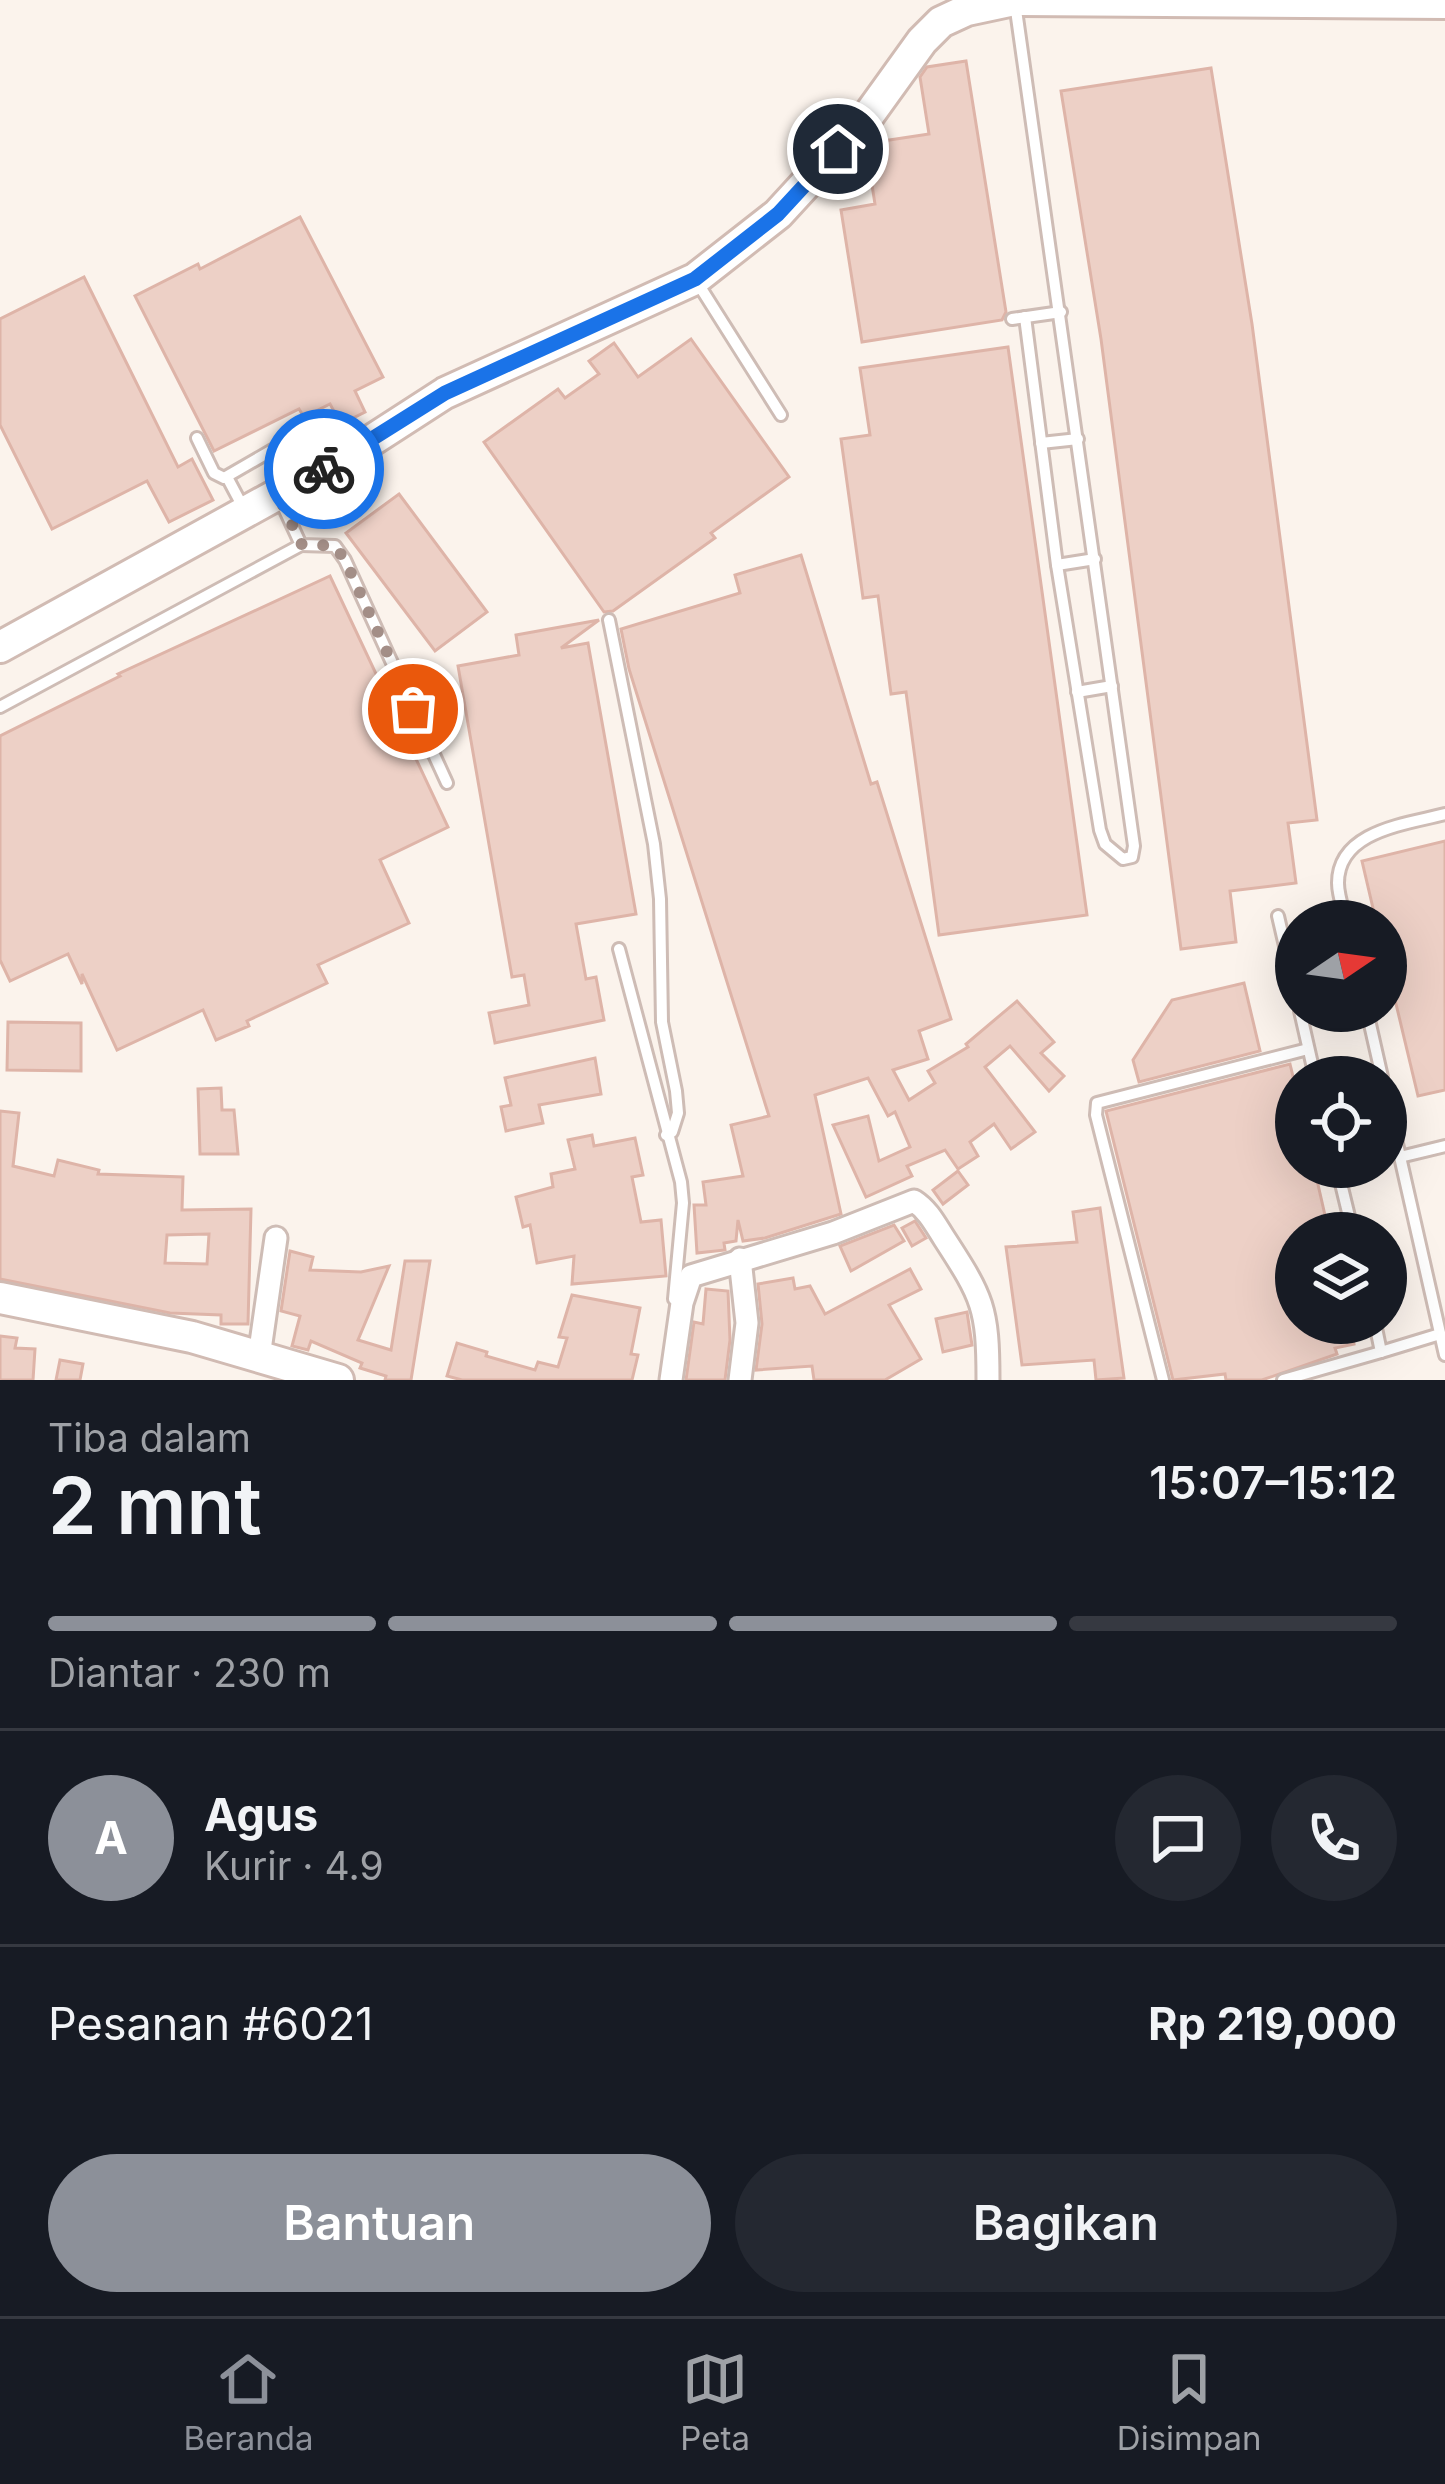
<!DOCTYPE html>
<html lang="id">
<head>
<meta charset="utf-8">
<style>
  body { margin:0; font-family:Inter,sans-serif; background:#242831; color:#f1f3f6; height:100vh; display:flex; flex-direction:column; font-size:45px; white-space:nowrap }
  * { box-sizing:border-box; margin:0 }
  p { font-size:39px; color:#9ea1a6 }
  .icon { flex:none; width:66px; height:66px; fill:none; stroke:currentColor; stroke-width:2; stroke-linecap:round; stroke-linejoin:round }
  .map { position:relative; height:1380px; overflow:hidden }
  .side { display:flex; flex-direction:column; background:#171b24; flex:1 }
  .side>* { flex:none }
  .needle { width:78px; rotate:77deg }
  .tools { position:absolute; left:1275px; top:900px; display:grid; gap:24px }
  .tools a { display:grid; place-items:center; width:132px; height:132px; border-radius:50%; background:#171b24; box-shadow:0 12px 48px #0002; font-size:60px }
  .pin { position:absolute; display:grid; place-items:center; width:102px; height:102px; color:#fff; margin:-51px; border:6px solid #fff; border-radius:50%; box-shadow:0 3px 12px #0007 }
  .courier { position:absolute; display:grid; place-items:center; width:120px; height:120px; margin:-60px; border:9px solid #1a73e8; border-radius:50%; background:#fff; color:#222; box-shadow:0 3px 15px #0007 }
  .headline em { font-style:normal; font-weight:600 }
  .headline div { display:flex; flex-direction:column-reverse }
  .headline { display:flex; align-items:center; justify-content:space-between; height:204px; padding:0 48px }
  h1 { font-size:78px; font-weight:600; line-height:90px }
  .bar { display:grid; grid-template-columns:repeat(4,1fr); gap:18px 12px; align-content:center; height:144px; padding:0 48px }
  .bar i { height:15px; border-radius:9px; background:#363941 }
  .bar .on { background:#8c9099 }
  .bar p { grid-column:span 4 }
  .line { display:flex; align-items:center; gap:30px; padding:0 48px; border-top:3px solid #363941 }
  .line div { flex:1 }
  .round { display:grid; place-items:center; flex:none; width:126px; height:126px; border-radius:63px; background:#242831 }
  .primary-button { display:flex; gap:24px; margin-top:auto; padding:24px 48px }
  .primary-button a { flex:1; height:138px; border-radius:72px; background:#8c9099; color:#fff; font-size:48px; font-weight:600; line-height:138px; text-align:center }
  .primary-button a+a { background:#242831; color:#f1f3f6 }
  .dock { display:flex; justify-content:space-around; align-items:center; height:168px; border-top:3px solid #363941; background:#171b24; font-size:33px; color:#9ea1a6 }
  .dock a { display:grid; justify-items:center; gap:6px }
  .dock .on { color:#8c9099 }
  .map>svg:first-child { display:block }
  .building { fill:#edd0c6; stroke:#deb4a8; stroke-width:3; fill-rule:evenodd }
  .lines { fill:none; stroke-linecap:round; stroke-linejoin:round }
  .lane-casing { stroke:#cebcb5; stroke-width:16 }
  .street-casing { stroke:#cebcb5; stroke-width:27 }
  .secondary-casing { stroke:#d1bbb3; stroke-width:36 }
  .lane { stroke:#fff; stroke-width:10 }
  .street { stroke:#fff; stroke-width:21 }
  .secondary { stroke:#fff; stroke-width:30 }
  .done { stroke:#a38e87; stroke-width:12; stroke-dasharray:0 21.6 }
  .route { stroke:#1a73e8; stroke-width:15 }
</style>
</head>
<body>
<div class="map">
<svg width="1445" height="1380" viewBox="0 0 1445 1380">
  <rect width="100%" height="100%" fill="#fbf3ec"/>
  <!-- building -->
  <g class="building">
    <path d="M 966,61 L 1006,312 L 1002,320 L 862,342 L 841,210 L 875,204 L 866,147 L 870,143 L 929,134 L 920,77 L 927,67 Z"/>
    <path d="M 1211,68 L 1252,324 L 1317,820 L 1288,823 L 1296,883 L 1230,891 L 1236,942 L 1181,949 L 1101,339 L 1061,91 Z"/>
    <path d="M 300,217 L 383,377 L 355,391 L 365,412 L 341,424 L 330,404 L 304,417 L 299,409 L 214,451 L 135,296 L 198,264 L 200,269 Z"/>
    <path d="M 84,277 L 178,467 L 192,459 L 213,500 L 169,522 L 147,481 L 52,529 L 0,425 L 0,319 Z"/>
    <path d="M 691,339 L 789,477 L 711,533 L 715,538 L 613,611 L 604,612 L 484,442 L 558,389 L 565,398 L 599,374 L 589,361 L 614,343 L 638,377 Z"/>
    <path d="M 1008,347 L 1087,915 L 939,935 L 906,692 L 891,694 L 878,596 L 863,598 L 841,439 L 870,435 L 860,368 Z"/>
    <path d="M 399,494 L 487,612 L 435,651 L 346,533 Z"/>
    <path d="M 801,555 L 871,784 L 877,782 L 951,1019 L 919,1031 L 928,1059 L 893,1070 L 909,1100 L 935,1083 L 928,1071 L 968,1047 L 966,1044 L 1017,1001 L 1054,1042 L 1041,1053 L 1064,1076 L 1049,1091 L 1010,1046 L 985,1067 L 1035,1132 L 1011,1149 L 994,1124 L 970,1142 L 978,1156 L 958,1169 L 945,1150 L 907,1166 L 912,1176 L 866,1197 L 833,1125 L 868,1116 L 879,1161 L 910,1147 L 895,1112 L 888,1116 L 868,1078 L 815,1095 L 841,1214 L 765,1238 L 743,1241 L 738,1220 L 736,1241 L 724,1243 L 725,1250 L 697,1253 L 694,1205 L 706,1205 L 703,1182 L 743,1176 L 731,1125 L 769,1116 L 629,669 L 621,629 L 740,593 L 735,575 Z"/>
    <path d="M 330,576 L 448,827 L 380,860 L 409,923 L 318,965 L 327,983 L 247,1021 L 249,1026 L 216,1040 L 203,1010 L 117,1050 L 82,974 L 82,984 L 68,954 L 10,981 L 0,960 L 0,736 L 120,676 L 118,674 Z"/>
    <path d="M 599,620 L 561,648 L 588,643 L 636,914 L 576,924 L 586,979 L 596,977 L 604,1020 L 495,1043 L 489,1013 L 529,1005 L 524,975 L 512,977 L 458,666 L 519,655 L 516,635 Z"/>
    <path d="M 1445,841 L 1445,1090 L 1418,1096 L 1386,962 L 1386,921 L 1376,921 L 1362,861 Z"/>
    <path d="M 1244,983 L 1260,1051 L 1139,1082 L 1133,1060 L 1172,1000 Z"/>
    <path d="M 8,1022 L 81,1023 L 81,1071 L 7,1070 Z"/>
    <path d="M 595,1058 L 601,1094 L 539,1105 L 543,1123 L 506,1131 L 501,1107 L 511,1105 L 505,1078 Z"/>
    <path d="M 1290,1064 L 1296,1089 L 1296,1167 L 1314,1167 L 1329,1233 L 1296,1233 L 1296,1323 L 1350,1323 L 1354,1344 L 1335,1348 L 1337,1354 L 1262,1380 L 1226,1380 L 1225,1374 L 1173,1380 L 1106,1111 Z"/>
    <path d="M 221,1088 L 222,1110 L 234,1110 L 238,1154 L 200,1154 L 198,1089 Z"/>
    <path d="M 0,1111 L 19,1113 L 13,1166 L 54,1176 L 58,1160 L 99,1170 L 98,1174 L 183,1177 L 182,1210 L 251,1209 L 248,1324 L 221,1324 L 221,1315 L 170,1313 L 0,1279 ZM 209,1234 L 207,1264 L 165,1263 L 167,1235 Z"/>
    <path d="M 592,1135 L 594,1146 L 635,1138 L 643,1175 L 632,1177 L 641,1222 L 661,1220 L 666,1276 L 572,1284 L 574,1256 L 537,1263 L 530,1225 L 523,1227 L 516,1197 L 553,1187 L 551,1174 L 575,1169 L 568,1140 Z"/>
    <path d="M 958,1171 L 968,1185 L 943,1204 L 933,1190 Z"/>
    <path d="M 1100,1208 L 1124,1378 L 1096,1380 L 1094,1360 L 1022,1365 L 1006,1247 L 1077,1242 L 1073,1212 Z"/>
    <path d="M 915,1221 L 926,1238 L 912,1246 L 902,1228 Z"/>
    <path d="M 894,1225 L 904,1241 L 851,1271 L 840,1246 Z"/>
    <path d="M 290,1251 L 313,1257 L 310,1270 L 361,1272 L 389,1266 L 358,1340 L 391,1350 L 405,1261 L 430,1261 L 411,1380 L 385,1380 L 386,1376 L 360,1368 L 362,1363 L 311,1341 L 308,1350 L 292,1346 L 300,1316 L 281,1311 Z"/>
    <path d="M 910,1269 L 921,1289 L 889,1305 L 921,1359 L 885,1380 L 814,1380 L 812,1366 L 756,1370 L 762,1324 L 758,1284 L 793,1278 L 795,1289 L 810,1286 L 825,1314 Z"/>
    <path d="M 706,1289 L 728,1291 L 730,1340 L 725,1380 L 686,1380 L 694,1322 L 703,1324 Z"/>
    <path d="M 572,1295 L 640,1308 L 631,1354 L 638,1355 L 632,1380 L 462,1380 L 447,1376 L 457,1343 L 487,1352 L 486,1356 L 535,1370 L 538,1362 L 558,1367 L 567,1338 L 559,1337 Z"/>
    <path d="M 967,1312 L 972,1345 L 943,1352 L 936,1319 Z"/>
    <path d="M 0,1336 L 17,1338 L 15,1348 L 35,1349 L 33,1380 L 0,1380 Z"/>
    <path d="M 60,1360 L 83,1364 L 80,1380 L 56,1380 Z"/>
  </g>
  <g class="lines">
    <defs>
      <g id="lane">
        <path d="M 1015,3 L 1134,846 L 1132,857 L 1123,859 L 1105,844 L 1100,830 L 1057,565 L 1025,317"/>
        <path d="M 697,282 L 781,415"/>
        <path d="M 1012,319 L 1061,312"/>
        <path d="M 197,438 L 214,473 L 224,478 L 326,419"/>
        <path d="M 1041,443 L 1078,439"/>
        <path d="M 227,477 L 244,509"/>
        <path d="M 278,495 L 301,545 L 335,546 L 345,560 L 447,783"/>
        <path d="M 1057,565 L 1095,559"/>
        <path d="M 609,620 L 654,844 L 660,899 L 662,1022 L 676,1091 L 678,1113 L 672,1132 L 666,1135"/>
        <path d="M 1077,692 L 1112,686"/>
        <path d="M 0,707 L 301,545"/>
        <path d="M 1278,916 L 1296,994"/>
        <path d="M 1346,921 C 1343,909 1338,895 1338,883 C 1338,830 1408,824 1445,814"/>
        <path d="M 619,949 L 681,1182 L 683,1203 L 674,1299"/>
        <path d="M 1300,1011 L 1315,1077"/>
        <path d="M 1367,1011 L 1382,1077"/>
        <path d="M 1386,1095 L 1445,1355"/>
        <path d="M 1400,1157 L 1445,1146"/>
        <path d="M 1337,1167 L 1353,1233"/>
        <path d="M 1375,1323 L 1381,1352 L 1440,1334"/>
        <path d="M 1163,1380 L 1096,1115 L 1097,1103 L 1308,1049"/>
        <path d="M 1283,1380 L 1381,1352"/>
      </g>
      <g id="street">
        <path d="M 259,1357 L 276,1238"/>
        <path d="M 671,1380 L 682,1303 L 691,1276 L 833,1233 L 914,1201 C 928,1210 935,1224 944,1238 C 983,1298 988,1308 988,1380"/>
        <path d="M 740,1380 L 747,1323 L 740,1259"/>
      </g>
      <g id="secondary">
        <path d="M 1020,0 L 1445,3"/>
        <path d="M 0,647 L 349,455 L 445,393 L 695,279 L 778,214 L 868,116 L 922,41 L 941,22 L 967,10 L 1014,0"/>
        <path d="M 0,1298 L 192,1337 L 338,1380"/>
      </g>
    </defs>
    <!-- lane casing -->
    <use href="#lane" class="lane-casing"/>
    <!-- street casing -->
    <use href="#street" class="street-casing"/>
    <!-- secondary casing -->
    <use href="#secondary" class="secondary-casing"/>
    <!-- lane -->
    <use href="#lane" class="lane"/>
    <!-- street -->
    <use href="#street" class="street"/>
    <!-- secondary -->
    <use href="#secondary" class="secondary"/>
  </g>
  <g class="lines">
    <!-- done -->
    <path class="done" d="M 324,469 L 278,494 L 301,544 L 335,546 L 345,560 L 413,709"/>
    <!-- route -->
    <path class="route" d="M 324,469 L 445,393 L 695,279 L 778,214 L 838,149"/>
  </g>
</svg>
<div class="tools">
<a><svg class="needle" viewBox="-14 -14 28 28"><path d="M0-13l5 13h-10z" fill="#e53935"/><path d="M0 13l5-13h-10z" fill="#9ea1a6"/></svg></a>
<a><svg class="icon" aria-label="locate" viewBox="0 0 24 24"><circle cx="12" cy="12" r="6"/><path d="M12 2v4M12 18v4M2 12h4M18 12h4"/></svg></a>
<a><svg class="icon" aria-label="layers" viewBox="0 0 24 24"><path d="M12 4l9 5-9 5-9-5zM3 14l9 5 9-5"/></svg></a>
</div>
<div class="pin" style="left:413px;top:709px;background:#ea580c"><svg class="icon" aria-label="bag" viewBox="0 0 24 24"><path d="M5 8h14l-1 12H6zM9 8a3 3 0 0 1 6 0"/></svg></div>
<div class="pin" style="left:838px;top:149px;background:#1f2937"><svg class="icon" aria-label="home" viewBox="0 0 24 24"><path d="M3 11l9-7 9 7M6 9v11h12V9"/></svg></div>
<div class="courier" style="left:324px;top:469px"><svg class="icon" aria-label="bike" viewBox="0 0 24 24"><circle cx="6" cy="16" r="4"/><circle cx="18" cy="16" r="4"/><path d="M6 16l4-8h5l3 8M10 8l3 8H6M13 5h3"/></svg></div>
</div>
<section class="side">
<div class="headline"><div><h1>2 mnt</h1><p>Tiba dalam</p></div><em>15:07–15:12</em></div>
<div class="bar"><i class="on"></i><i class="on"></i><i class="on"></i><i></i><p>Diantar · 230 m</p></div>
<div class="line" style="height:216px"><b class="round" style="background:#8c9099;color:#fff">A</b><div><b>Agus</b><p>Kurir · 4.9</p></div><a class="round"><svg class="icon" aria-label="chat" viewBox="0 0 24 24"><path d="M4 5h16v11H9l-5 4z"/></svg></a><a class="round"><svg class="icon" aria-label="phone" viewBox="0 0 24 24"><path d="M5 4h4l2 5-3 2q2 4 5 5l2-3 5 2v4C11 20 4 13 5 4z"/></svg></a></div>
<div class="line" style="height:156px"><div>Pesanan #6021</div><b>Rp 219,000</b></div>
<div class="primary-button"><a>Bantuan</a><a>Bagikan</a></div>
</section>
<nav class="dock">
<a class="on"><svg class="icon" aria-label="home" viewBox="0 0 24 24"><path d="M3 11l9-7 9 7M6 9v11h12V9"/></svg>Beranda</a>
<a><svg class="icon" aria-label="map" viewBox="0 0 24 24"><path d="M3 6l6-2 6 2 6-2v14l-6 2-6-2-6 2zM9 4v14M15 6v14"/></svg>Peta</a>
<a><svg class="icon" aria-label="saved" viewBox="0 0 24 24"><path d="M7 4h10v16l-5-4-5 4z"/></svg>Disimpan</a>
</nav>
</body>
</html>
